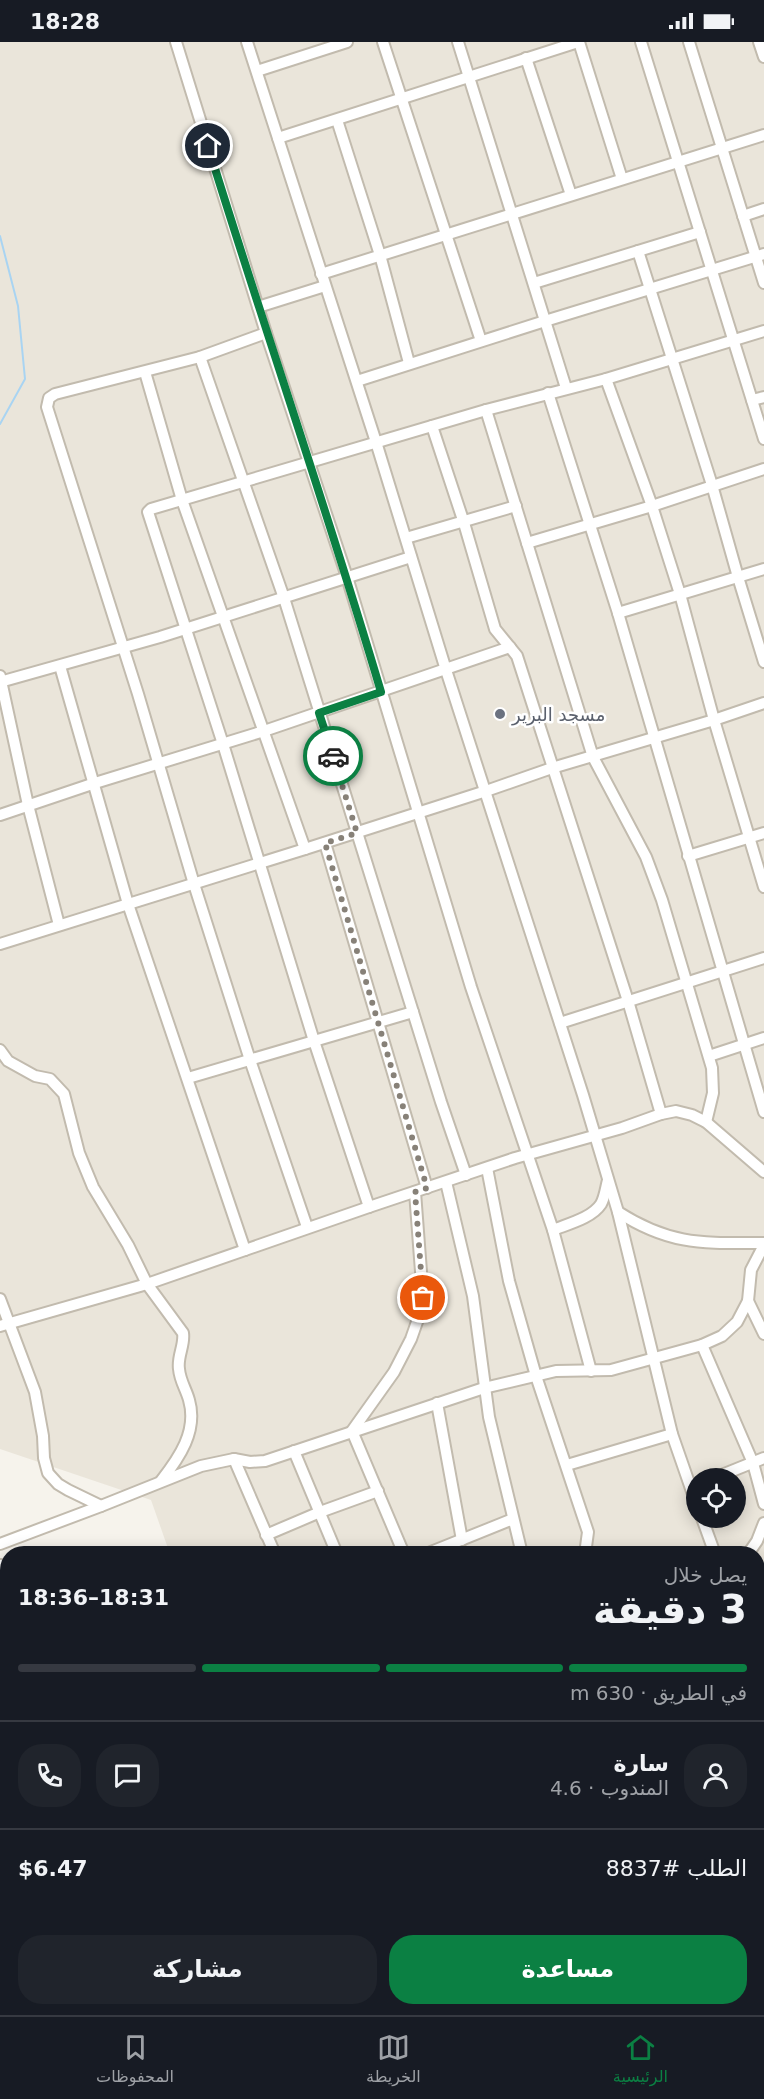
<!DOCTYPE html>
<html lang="ar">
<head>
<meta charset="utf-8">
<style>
  body { margin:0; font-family:"DejaVu Sans","Noto Naskh Arabic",sans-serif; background:#20242c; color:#f1f3f6; direction:rtl; height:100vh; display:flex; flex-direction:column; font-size:22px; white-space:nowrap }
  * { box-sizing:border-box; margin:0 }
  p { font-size:20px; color:#9ea1a6 }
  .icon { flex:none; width:33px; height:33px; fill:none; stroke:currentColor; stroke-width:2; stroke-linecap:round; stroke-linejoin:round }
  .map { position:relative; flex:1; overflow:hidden; direction:ltr }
  .details { position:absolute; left:0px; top:1504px; width:765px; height:470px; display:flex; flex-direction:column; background:#171b24; border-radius:24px 24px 0 0; box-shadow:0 3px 15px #0003; direction:rtl }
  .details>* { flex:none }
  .buttons { position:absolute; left:686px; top:1426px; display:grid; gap:12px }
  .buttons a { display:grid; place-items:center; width:60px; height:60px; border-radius:50%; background:#171b24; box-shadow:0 3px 15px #0003; font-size:30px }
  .pin { position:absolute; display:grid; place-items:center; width:51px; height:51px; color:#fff; margin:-26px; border:3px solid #fff; border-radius:50%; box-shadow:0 2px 6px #0007 }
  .courier { position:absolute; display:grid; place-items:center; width:60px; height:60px; margin:-30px; border:4px solid #0b8043; border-radius:50%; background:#fff; color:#222; box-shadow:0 2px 8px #0007 }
  .overview em { font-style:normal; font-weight:800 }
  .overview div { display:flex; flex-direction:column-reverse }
  .overview { display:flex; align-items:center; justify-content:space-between; height:102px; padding:0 18px }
  h1 { font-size:39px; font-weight:800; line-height:45px }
  .bar { display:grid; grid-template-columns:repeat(4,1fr); gap:9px 6px; align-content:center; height:72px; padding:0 18px }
  .bar i { height:8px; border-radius:4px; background:#363941 }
  .bar .current { background:#0b8043 }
  .bar p { grid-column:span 4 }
  .line { display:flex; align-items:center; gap:15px; padding:0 18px; border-top:2px solid #363941 }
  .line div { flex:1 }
  .round { display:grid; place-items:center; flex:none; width:63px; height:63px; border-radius:24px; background:#20242c }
  .primary-button { display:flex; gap:12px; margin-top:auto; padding:12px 18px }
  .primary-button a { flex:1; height:69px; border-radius:24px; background:#0b8043; color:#fff; font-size:24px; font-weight:800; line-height:69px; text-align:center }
  .primary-button a+a { background:#20242c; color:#f1f3f6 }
  .status { display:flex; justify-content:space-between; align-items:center; height:42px; padding:0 30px; background:#171b24; direction:ltr }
  .status svg { height:16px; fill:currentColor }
  .tab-bar { display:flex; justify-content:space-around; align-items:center; height:84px; border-top:2px solid #363941; background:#171b24; font-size:16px; color:#9ea1a6 }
  .tab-bar a { display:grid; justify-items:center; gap:3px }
  .tab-bar .current { color:#0b8043 }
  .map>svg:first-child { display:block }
  .residential { fill:#eae5da; fill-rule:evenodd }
  .education { fill:#efe8d6 }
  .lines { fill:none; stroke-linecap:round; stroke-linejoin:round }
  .stream { stroke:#a9d4f2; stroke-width:2 }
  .minor-casing { stroke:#c2bbae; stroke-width:14 }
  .minor { stroke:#fff; stroke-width:10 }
  .done { stroke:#878178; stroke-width:6; stroke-dasharray:0 10.8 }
  .route { stroke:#0b8043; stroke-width:8 }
  .worship-dot { fill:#6b7280; stroke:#fff; stroke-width:2 }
  .labels { text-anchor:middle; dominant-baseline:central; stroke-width:5; stroke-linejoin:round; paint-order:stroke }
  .worship-label { font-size:18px; fill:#5b616d; stroke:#fff; text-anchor:start }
</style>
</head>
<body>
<div class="status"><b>18:28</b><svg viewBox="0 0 49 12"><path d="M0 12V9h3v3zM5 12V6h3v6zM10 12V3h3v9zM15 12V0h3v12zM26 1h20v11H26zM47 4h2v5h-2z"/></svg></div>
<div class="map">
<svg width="764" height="1973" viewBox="0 0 764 1973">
  <rect width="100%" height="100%" fill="#f6f3ec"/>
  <!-- residential -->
  <g class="residential">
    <path d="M 0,0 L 764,0 L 764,1845 L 758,1849 L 758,1512 L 170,1512 L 151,1458 L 0,1407 ZM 696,1437 L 735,1437 L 735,1476 L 696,1476 Z"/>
    <path d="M 0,1571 L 7,1576 L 8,1696 L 0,1735 Z"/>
    <path d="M 127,1966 L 578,1967 L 568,1973 L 121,1973 Z"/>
  </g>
  <!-- education -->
  <g class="education">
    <path d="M 12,1967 L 63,1967 L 67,1973 L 16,1973 Z"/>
    <path d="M 204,1967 L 232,1967 L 236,1973 L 193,1973 Z"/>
  </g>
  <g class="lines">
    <!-- stream -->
    <path class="stream" d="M 0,194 L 18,264 L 25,337 L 0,382"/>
    <defs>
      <g id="minor">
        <path d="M 176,0 L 266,291 L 347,535 L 471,945 L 553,1188 L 591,1329"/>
        <path d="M 247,0 L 376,400 L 446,628 L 583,1053 L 618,1170 L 672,1392 L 696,1461"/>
        <path d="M 383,0 L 481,299"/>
        <path d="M 458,0 L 566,346"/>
        <path d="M 579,0 L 622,137"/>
        <path d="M 641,0 L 764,397"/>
        <path d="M 689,0 L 764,241"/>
        <path d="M 759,0 L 764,15"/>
        <path d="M 526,16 L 571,153"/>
        <path d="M 257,29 L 347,0"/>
        <path d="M 337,78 L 380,213 L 409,321"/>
        <path d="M 278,96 L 578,0"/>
        <path d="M 743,174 L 764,167"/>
        <path d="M 638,209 L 712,443 L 738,535 L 764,620"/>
        <path d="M 321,232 L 764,93"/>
        <path d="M 534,241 L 700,190"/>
        <path d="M 258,265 L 325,244"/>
        <path d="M 266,291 L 200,315 L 55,352 L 49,356 L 47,365 L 138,652 L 194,842 L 250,1018 L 307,1185"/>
        <path d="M 200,315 L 284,556 L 441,1060 L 466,1133"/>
        <path d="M 145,330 L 182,458 L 305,807"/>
        <path d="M 606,337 L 652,464 L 680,552 L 714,678 L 764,845"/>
        <path d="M 357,339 L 545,279 L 764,212"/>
        <path d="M 548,351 L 618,571 L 764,1070"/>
        <path d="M 752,358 L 764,355"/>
        <path d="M 486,368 L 593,715 L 646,815 L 662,858 L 712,1026 L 713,1051 L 706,1080"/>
        <path d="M 432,384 L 464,481 L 495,587 L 517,614 L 628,959 L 661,1072"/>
        <path d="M 406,496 L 516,464"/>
        <path d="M 527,501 L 652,464 L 764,427"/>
        <path d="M 618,571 L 764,527"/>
        <path d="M 60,624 L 128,862 L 245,1208"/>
        <path d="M 0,634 L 28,763 L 59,883"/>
        <path d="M 0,640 L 160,595 L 411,515"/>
        <path d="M 0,773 L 95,741 L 264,689 L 510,605"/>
        <path d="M 325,801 L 427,1146"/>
        <path d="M 688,814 L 764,791"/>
        <path d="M 0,902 L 305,807 L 486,749 L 552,726 L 714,678 L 764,661"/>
        <path d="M 560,981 L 764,916"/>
        <path d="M 0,1008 L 8,1019 L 35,1034 L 50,1037 L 64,1052 L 79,1111 L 93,1145 L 128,1203 L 147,1242 L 183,1291 C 185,1303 177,1314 179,1327 C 180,1339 186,1347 189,1358 C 198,1389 179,1416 161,1439"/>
        <path d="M 709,1014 L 764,996"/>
        <path d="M 188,1036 L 413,970"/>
        <path d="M 487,1126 L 509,1239 L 536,1334 L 588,1490 L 585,1512"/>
        <path d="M 446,1140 L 473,1254 L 489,1375 L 522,1512"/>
        <path d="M 369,1165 L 314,999 L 223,702 L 148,470 L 151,467 L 486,368 L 606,337 L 764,289"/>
        <path d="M 618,1170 C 671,1204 704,1201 764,1201"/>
        <path d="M 553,1188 C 568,1182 592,1176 601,1162 C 605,1155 606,1145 608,1138"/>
        <path d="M 0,1257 L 35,1350 L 43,1394 L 44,1416 L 48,1431 L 58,1442 L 68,1448 L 101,1464"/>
        <path d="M 748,1259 L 764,1292"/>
        <path d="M 0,1284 L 147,1242 L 369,1165 L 515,1116 L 622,1086 L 661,1072 L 676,1069 L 692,1073 L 706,1080 L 764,1130"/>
        <path d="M 702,1303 L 753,1421 L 764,1462"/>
        <path d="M 437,1361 L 462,1498"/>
        <path d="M 294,1409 L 337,1512"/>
        <path d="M 234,1417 L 275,1512"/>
        <path d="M 567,1423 L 672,1392"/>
        <path d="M 712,1437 L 764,1416"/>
        <path d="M 702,1476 L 715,1512"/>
        <path d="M 266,1493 L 320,1470 L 378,1449"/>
        <path d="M 0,1502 L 101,1464 L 201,1424 L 234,1417 L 250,1420 L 265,1419 L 484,1346 L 556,1329 L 611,1328 L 702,1303 L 722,1294 L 737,1280 L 748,1259 L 751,1228 L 764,1203"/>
        <path d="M 404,1512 L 352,1389 L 394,1330 L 411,1297 L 418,1277 L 423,1256 L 415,1150"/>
        <path d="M 426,1512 L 513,1477"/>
        <path d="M 748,1512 L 757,1499 L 764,1481"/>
        <path d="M 0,1523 L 8,1524"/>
        <path d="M 758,1629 L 764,1631"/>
        <path d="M 758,1694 L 764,1712"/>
        <path d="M 758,1811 L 764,1808"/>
        <path d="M 390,1966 L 394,1973"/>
        <path d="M 405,1973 L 416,1966"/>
      </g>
    </defs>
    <!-- minor casing -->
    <use href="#minor" class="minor-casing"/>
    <!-- minor -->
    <use href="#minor" class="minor"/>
  </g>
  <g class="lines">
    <!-- done -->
    <path class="done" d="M 333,714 L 357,791 L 325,801 L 427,1146 L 415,1150 L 423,1256"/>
    <!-- route -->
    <path class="route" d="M 208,104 C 264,286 327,467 381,650 L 319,671 L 333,714"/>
  </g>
  <!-- markers -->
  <circle class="worship-dot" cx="500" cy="672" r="6"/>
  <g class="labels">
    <!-- worship labels -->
    <g class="worship-label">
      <text x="512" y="672">مسجد البرير</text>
    </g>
  </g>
</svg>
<div class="buttons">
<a><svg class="icon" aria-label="locate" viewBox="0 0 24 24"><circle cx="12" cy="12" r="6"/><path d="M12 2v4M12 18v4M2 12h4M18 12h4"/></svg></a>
</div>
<div class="pin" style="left:423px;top:1256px;background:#ea580c"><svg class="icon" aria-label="bag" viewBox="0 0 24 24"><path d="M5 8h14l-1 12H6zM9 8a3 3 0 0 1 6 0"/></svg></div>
<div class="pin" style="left:208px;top:104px;background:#1f2937"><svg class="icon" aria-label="home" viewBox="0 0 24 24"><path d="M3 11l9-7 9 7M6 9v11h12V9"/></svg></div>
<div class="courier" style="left:333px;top:714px"><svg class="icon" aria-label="car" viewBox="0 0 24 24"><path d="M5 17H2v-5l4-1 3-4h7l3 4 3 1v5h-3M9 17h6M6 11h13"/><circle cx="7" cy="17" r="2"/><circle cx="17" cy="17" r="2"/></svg></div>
<section class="details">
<div class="overview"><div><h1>3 دقيقة</h1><p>يصل خلال</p></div><em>18:31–18:36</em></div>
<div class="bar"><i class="current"></i><i class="current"></i><i class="current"></i><i></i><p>في الطريق · 630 m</p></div>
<div class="line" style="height:108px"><a class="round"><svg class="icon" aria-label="person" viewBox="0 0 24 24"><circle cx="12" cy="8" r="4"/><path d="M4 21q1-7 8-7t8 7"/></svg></a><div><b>سارة</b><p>المندوب · 4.6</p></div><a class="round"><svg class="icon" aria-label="chat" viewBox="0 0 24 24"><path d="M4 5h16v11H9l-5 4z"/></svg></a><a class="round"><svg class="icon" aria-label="phone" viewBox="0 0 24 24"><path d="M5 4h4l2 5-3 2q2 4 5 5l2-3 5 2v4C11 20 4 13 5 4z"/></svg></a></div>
<div class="line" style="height:78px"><div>الطلب #8837</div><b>$6.47</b></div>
<div class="primary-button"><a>مساعدة</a><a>مشاركة</a></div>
</section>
</div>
<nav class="tab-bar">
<a class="current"><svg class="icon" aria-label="home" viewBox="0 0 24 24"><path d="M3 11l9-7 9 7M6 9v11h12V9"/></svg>الرئيسية</a>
<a><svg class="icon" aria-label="map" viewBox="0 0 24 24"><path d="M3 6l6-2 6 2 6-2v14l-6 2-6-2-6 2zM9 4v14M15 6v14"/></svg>الخريطة</a>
<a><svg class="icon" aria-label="saved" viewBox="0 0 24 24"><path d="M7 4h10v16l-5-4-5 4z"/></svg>المحفوظات</a>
</nav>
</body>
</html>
